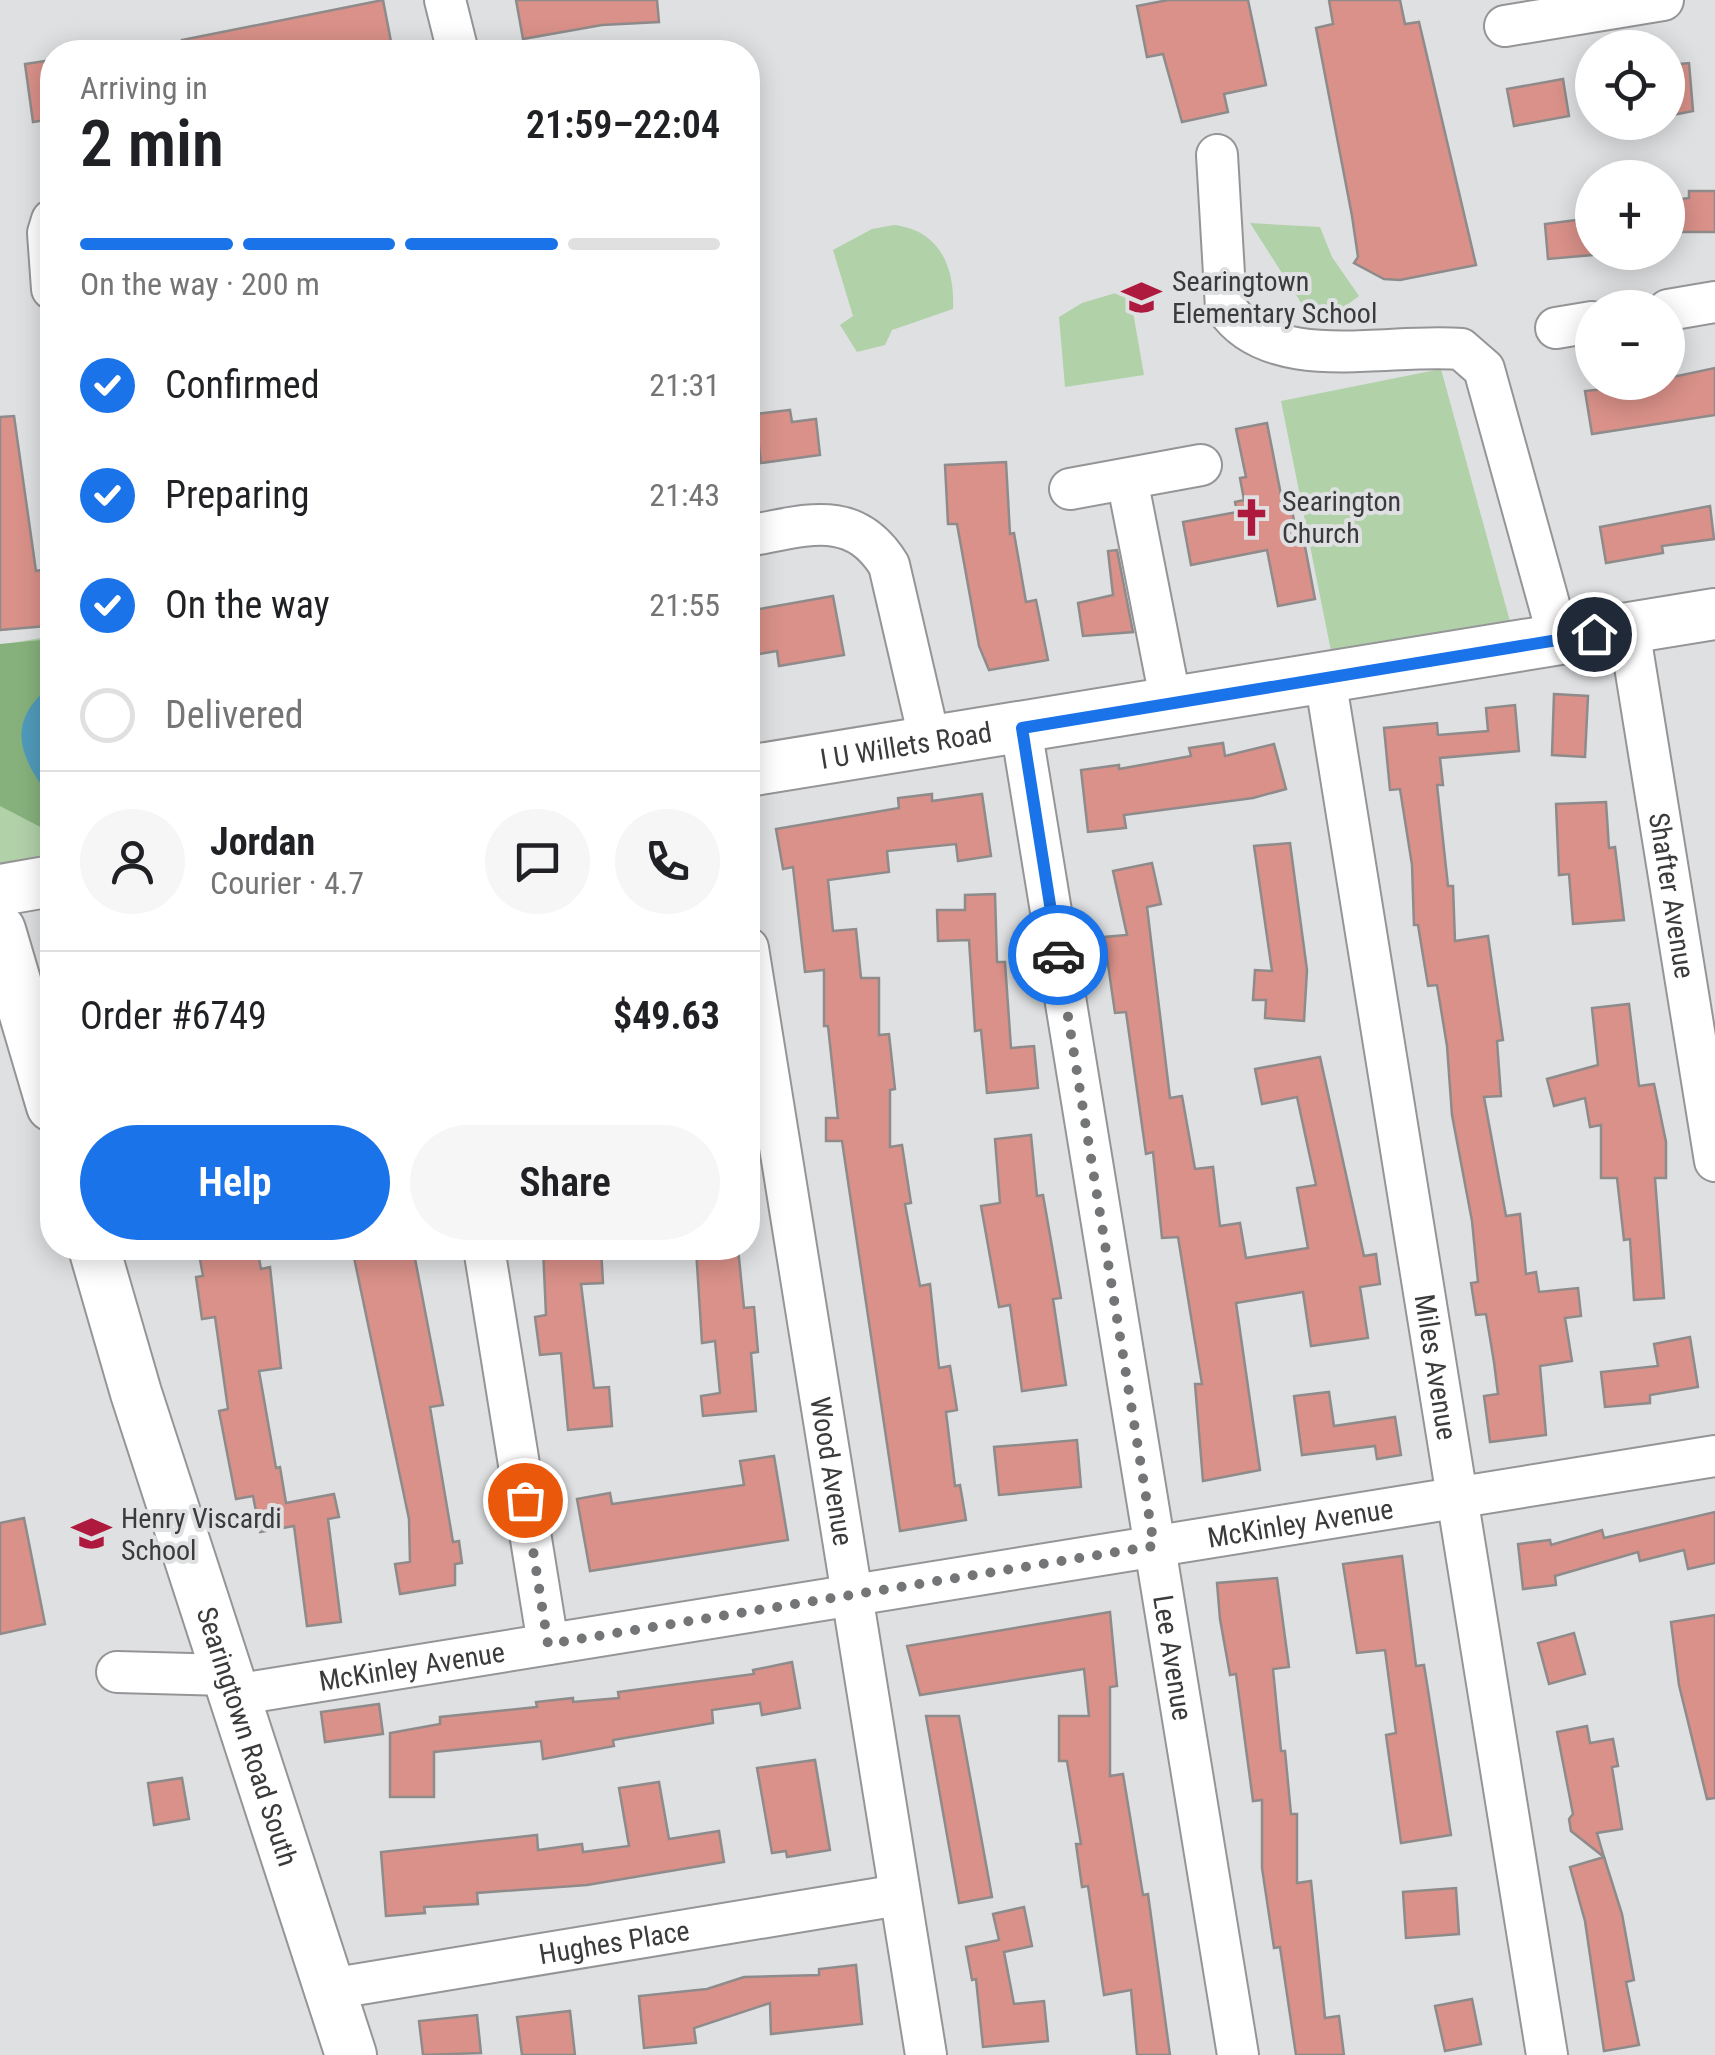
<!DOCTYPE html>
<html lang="en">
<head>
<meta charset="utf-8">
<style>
  body { margin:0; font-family:"Roboto Condensed",sans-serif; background:#f6f6f6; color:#202124; height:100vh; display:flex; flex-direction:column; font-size:38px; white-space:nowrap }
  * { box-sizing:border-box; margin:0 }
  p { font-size:32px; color:#757577 }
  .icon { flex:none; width:55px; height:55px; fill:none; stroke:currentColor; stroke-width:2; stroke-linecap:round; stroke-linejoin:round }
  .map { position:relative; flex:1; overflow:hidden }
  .panel { position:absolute; left:40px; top:40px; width:720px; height:1220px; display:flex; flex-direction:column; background:#fff; border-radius:40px; box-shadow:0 5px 25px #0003 }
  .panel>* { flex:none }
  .controls { position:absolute; left:1575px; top:30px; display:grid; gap:20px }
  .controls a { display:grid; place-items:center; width:110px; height:110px; border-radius:50%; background:#fff; box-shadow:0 5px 25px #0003; font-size:50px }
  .pin { position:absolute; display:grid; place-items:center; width:85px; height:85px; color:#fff; margin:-42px; border:5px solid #fff; border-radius:50%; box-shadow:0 2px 10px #0007 }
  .courier { position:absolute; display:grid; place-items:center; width:100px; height:100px; margin:-50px; border:8px solid #1a73e8; border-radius:50%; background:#fff; color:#222; box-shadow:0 2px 12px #0007 }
  .summary em { font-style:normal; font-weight:600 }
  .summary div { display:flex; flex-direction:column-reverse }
  .summary { display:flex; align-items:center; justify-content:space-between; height:170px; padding:0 40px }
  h1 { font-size:65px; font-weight:600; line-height:75px }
  .bar { display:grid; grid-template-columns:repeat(4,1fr); gap:15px 10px; align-content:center; height:120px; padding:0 40px }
  .bar i { height:12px; border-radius:8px; background:#e0e0e0 }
  .bar .current { background:#1a73e8 }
  .bar p { grid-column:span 4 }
  .line { display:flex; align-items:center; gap:25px; padding:0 40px; border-top:2px solid #e0e0e0 }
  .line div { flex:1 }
  .round { display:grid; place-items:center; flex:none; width:105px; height:105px; border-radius:52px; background:#f6f6f6 }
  ol { padding:0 40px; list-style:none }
  li { display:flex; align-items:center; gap:30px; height:110px }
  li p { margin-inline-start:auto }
  li .icon { padding:10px; border-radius:50%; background:#1a73e8; color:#fff; stroke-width:4 }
  li:last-child { color:#757577 }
  li i { width:55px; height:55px; border:5px solid #e0e0e0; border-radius:50% }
  .button { display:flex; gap:20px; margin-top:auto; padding:20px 40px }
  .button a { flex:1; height:115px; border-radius:60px; background:#1a73e8; color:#fff; font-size:40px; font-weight:600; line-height:115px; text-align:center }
  .button a+a { background:#f6f6f6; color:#202124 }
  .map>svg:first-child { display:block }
  .green { fill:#b1d1a9 }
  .forest { fill:#87b17c }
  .water { fill:#509bbb }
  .building { fill:#d99189; stroke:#8f8b8b; stroke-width:2.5 }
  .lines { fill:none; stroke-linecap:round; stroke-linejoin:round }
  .minor-casing { stroke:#959598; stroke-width:44 }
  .major-casing { stroke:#959598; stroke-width:54 }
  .minor { stroke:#fff; stroke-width:40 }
  .major { stroke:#fff; stroke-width:50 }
  .done { stroke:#747577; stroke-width:10; stroke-dasharray:0 18 }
  .route { stroke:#1a73e8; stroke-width:12 }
  .labels { text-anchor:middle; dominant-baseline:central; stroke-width:8; stroke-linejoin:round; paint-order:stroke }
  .poi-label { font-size:28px; fill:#3b3b3d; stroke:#dfe0e2; text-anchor:start }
  .street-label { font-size:28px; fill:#3b3b3d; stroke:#dfe0e2 }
</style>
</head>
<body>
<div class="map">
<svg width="1715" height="2055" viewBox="0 0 1715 2055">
  <rect width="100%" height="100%" fill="#dfe0e2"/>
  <!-- green -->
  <g class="green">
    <path d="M 1250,223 L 1320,227 L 1332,257 L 1359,296 L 1328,319 L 1307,312 Z"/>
    <path d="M 894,225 C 939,230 955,266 953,309 L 892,330 L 885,345 L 857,352 L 840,325 L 853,316 L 833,250 L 872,229 Z"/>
    <path d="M 1129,289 L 1144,375 L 1065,387 L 1059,317 L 1082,303 Z"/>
    <path d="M 1441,369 L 1517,647 L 1336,676 L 1281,401 Z"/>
    <path d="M 52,636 L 52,876 L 0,884 L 0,645 Z"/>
  </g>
  <!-- forest -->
  <path class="forest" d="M 52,639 L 52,833 L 0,806 L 0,644 Z"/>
  <!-- water -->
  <path class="water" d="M 52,685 L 52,799 C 18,757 5,721 52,685 Z"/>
  <!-- building -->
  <g class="building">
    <path d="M 383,0 L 393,52 L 183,52 L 182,40 Z"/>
    <path d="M 516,0 L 657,0 L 659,22 L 602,25 L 523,39 Z"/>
    <path d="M 1168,0 L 1248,0 L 1266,85 L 1224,94 L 1228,112 L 1182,122 L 1163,54 L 1147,57 L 1137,6 Z"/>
    <path d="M 1329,0 L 1400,0 L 1405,24 L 1419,22 L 1476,265 L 1400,280 L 1384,279 L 1354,263 L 1358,257 L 1352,216 L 1316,28 L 1333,24 Z"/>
    <path d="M 52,60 L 52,119 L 33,122 L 25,64 Z"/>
    <path d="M 1689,63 L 1693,111 L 1668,116 L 1668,65 Z"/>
    <path d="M 1563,79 L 1569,116 L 1514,126 L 1507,89 Z"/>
    <path d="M 1689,191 L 1715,191 L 1715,232 L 1668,232 L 1668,201 L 1689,198 Z"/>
    <path d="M 1592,218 L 1592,255 L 1548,259 L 1545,224 Z"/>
    <path d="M 1715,368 L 1715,415 L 1592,434 L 1585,391 L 1668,382 L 1668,378 Z"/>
    <path d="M 790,410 L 792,422 L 816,419 L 820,455 L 761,463 L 755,414 Z"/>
    <path d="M 14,416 L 36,571 L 41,570 L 46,626 L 0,630 L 0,417 Z"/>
    <path d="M 1267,423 L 1282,500 L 1290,499 L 1297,537 L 1303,536 L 1315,599 L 1278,606 L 1267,550 L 1191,565 L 1183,522 L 1237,512 L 1235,502 L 1244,500 L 1240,478 L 1246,477 L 1236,429 Z"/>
    <path d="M 1006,462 L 1010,534 L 1014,533 L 1026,602 L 1036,600 L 1048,660 L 989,670 L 979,646 L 957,524 L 948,524 L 945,465 Z"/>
    <path d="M 1710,506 L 1714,539 L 1662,546 L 1663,553 L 1606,563 L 1600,527 Z"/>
    <path d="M 1117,550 L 1133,632 L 1083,636 L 1078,603 L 1113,595 L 1108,551 Z"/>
    <path d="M 833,596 L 844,655 L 779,666 L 777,651 L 748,656 L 748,611 Z"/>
    <path d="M 1554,694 L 1588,696 L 1585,757 L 1552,755 Z"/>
    <path d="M 1515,705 L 1519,751 L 1440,758 L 1443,785 L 1437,785 L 1448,886 L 1453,886 L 1455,941 L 1488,936 L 1503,1040 L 1497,1041 L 1501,1096 L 1484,1097 L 1506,1216 L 1520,1214 L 1526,1274 L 1536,1272 L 1539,1292 L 1578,1288 L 1581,1316 L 1565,1318 L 1572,1361 L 1540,1366 L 1546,1435 L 1490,1442 L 1484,1396 L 1498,1394 L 1494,1362 L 1486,1314 L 1476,1315 L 1471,1283 L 1478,1282 L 1472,1221 L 1452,1115 L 1447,1046 L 1437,985 L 1428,986 L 1418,925 L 1414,925 L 1412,865 L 1400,789 L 1390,790 L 1384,728 L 1437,723 L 1438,735 L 1488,731 L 1486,708 Z"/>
    <path d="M 1223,743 L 1225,756 L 1274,744 L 1286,789 L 1253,798 L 1124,815 L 1126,828 L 1088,832 L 1081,770 L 1119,765 L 1119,769 L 1191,756 L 1189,748 Z"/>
    <path d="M 932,794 L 932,801 L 982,794 L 991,856 L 958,861 L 956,844 L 887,851 L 889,872 L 828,880 L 833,931 L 856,929 L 861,978 L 879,978 L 879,1035 L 889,1034 L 895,1089 L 890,1090 L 890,1147 L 902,1145 L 911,1203 L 905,1204 L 920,1286 L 930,1284 L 939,1368 L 950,1366 L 957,1410 L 946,1412 L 955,1486 L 960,1485 L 966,1520 L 900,1531 L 842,1141 L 826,1141 L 826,1118 L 838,1118 L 828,1026 L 824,1026 L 824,970 L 805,972 L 793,867 L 783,869 L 776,829 L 899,808 L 898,798 Z"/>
    <path d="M 1606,802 L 1609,848 L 1615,847 L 1624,920 L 1573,924 L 1569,874 L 1559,875 L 1556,804 Z"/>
    <path d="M 1290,843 L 1307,970 L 1304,1021 L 1265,1018 L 1266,1000 L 1253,1000 L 1255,970 L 1272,971 L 1254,846 Z"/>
    <path d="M 1152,863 L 1161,904 L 1147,907 L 1170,1098 L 1182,1096 L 1195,1169 L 1213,1167 L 1220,1226 L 1240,1223 L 1246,1258 L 1308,1248 L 1297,1188 L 1316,1185 L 1297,1097 L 1262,1104 L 1255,1069 L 1320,1057 L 1364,1256 L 1376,1254 L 1380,1284 L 1360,1287 L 1368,1338 L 1311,1346 L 1303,1292 L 1236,1303 L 1260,1470 L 1203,1481 L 1195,1384 L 1202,1384 L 1178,1237 L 1162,1238 L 1153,1152 L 1146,1154 L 1126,1012 L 1115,1013 L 1104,937 L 1127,935 L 1113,871 Z"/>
    <path d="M 995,894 L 997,962 L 1005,962 L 1011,1048 L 1034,1046 L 1038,1088 L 987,1093 L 981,1030 L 975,1031 L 969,940 L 938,941 L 937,910 L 965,910 L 965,895 Z"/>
    <path d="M 1629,1004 L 1639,1086 L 1654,1084 L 1666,1142 L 1666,1178 L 1655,1178 L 1664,1298 L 1634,1300 L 1630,1239 L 1624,1240 L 1617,1178 L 1601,1178 L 1601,1125 L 1590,1127 L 1585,1098 L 1554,1106 L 1547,1079 L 1598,1065 L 1592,1008 Z"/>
    <path d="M 1031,1135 L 1037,1196 L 1043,1195 L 1061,1298 L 1053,1299 L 1066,1385 L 1022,1391 L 1010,1305 L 999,1307 L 981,1206 L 1000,1203 L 995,1139 Z"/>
    <path d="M 198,1248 L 257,1248 L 261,1269 L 270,1267 L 281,1368 L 259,1371 L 276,1468 L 280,1467 L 286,1503 L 334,1494 L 339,1517 L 328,1519 L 341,1622 L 307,1626 L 294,1526 L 260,1532 L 253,1496 L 236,1499 L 219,1411 L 228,1409 L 215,1317 L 202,1319 L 196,1277 L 203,1276 Z"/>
    <path d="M 352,1248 L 413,1248 L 443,1405 L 430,1407 L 453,1542 L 459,1541 L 462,1563 L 455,1564 L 455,1585 L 400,1594 L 395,1564 L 410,1562 L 409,1519 Z"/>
    <path d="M 543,1248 L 601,1248 L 603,1283 L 581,1284 L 594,1388 L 609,1387 L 612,1426 L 568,1430 L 561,1353 L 540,1355 L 535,1317 L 546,1315 Z"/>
    <path d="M 738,1248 L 744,1308 L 754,1307 L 758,1352 L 751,1353 L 756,1411 L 703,1416 L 701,1396 L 720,1393 L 715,1341 L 702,1343 L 696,1249 Z"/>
    <path d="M 1690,1337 L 1698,1387 L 1650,1395 L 1650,1403 L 1605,1407 L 1601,1372 L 1658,1366 L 1654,1344 Z"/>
    <path d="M 1329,1392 L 1334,1426 L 1395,1417 L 1401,1455 L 1377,1459 L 1375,1446 L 1302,1455 L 1294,1396 Z"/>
    <path d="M 1077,1440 L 1081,1487 L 999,1495 L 994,1447 Z"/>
    <path d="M 774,1456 L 788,1540 L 590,1571 L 577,1499 L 610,1493 L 612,1504 L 744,1485 L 740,1461 Z"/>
    <path d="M 1715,1512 L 1715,1563 L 1688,1569 L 1684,1550 L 1640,1561 L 1638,1552 L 1555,1576 L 1556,1585 L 1523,1589 L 1518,1544 L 1550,1540 L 1551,1545 L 1602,1530 L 1604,1538 Z"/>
    <path d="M 24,1518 L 45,1624 L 0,1634 L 0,1523 Z"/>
    <path d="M 1402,1556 L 1416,1666 L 1424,1665 L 1451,1835 L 1401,1843 L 1386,1735 L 1396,1733 L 1385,1650 L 1357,1653 L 1343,1564 Z"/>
    <path d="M 1277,1578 L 1289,1667 L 1273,1669 L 1281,1751 L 1285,1751 L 1291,1814 L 1297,1814 L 1297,1883 L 1311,1881 L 1325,2018 L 1339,2016 L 1344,2055 L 1296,2055 L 1280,1947 L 1274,1948 L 1262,1868 L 1262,1800 L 1253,1801 L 1236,1674 L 1230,1675 L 1220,1619 L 1217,1583 Z"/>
    <path d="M 1110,1612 L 1117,1686 L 1110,1687 L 1110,1776 L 1123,1774 L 1143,1895 L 1148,1894 L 1170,2055 L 1137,2055 L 1131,1990 L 1104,1995 L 1088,1886 L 1082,1887 L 1076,1844 L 1081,1844 L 1067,1761 L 1059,1761 L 1059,1716 L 1089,1716 L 1084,1669 L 920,1695 L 907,1646 Z"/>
    <path d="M 1715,1615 L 1715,1798 L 1707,1799 L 1679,1685 L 1671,1622 Z"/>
    <path d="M 1574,1633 L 1585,1674 L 1549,1684 L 1538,1643 Z"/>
    <path d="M 792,1662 L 800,1708 L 762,1715 L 760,1703 L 712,1710 L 713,1723 L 613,1740 L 614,1746 L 543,1759 L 541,1741 L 434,1752 L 434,1797 L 390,1797 L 390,1733 L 440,1724 L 440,1717 L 537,1707 L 536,1702 L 573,1698 L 573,1702 L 619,1698 L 618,1692 L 754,1674 L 753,1670 Z"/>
    <path d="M 379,1704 L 383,1734 L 325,1742 L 321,1712 Z"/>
    <path d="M 926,1716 L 959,1716 L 992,1897 L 959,1903 Z"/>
    <path d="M 1587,1726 L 1590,1743 L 1613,1739 L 1618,1766 L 1612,1767 L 1622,1829 L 1597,1833 L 1604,1857 L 1571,1831 L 1569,1819 L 1573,1814 L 1557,1732 Z"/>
    <path d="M 815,1760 L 830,1850 L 787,1857 L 786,1851 L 772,1853 L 757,1768 Z"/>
    <path d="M 182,1778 L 189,1819 L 154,1825 L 148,1783 Z"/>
    <path d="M 659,1782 L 669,1839 L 719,1831 L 724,1862 L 587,1885 L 477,1893 L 478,1904 L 424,1907 L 425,1913 L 386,1916 L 381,1852 L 537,1835 L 538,1850 L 582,1844 L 583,1852 L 629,1846 L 619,1788 Z"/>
    <path d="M 1604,1857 L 1622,1914 L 1634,1980 L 1626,1982 L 1639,2045 L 1604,2051 L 1585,1921 L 1570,1867 Z"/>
    <path d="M 1456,1888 L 1459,1934 L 1406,1938 L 1403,1892 Z"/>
    <path d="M 1024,1907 L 1032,1946 L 1004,1952 L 1014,2004 L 1044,2001 L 1048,2041 L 983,2047 L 976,1979 L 972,1980 L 966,1947 L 999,1940 L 993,1914 Z"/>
    <path d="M 856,1965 L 862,2024 L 771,2034 L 770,2003 L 694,2028 L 696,2043 L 644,2048 L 639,1996 L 707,1989 L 744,1977 L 819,1975 L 819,1969 Z"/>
    <path d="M 1472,1999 L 1481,2044 L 1445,2051 L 1435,2006 Z"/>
    <path d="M 570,2011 L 575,2055 L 522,2055 L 517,2017 Z"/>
    <path d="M 477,2015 L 481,2053 L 423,2055 L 419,2021 Z"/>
  </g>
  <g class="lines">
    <defs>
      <g id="minor">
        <path d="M 445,0 L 458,52"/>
        <path d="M 1505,26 L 1663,0"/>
        <path d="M 1217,155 L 1226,308 C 1272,376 1391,342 1461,349 L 1484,369 L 1559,640"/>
        <path d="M 52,220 L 48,233 L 52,289"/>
        <path d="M 1668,310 L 1715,302"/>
        <path d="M 1556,328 L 1592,322"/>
        <path d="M 1127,479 L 1171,703"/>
        <path d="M 1070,489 L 1201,465"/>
        <path d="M 748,536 C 805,526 853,507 889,565 L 930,742"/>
        <path id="s1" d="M 1629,629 L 1715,1161"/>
        <path id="s2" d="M 1325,678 L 1547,2055"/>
        <path id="s3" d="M 1021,728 L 1238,2055"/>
        <path id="s4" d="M 748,948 L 926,2055"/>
        <path d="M 484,1248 L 548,1644"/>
        <path d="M 117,1672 L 227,1675"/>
        <path id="s5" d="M 234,1695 L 1715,1456"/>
        <path id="s6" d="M 330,1989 L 899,1895"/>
      </g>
      <g id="major">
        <path id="s7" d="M 748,771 L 1715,614"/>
        <path d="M 0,890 L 52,881"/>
        <path d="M 0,930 L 52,1106"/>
        <path id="s8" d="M 94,1248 L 136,1393 L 351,2055"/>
      </g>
    </defs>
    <!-- minor casing -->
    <use href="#minor" class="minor-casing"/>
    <!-- major casing -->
    <use href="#major" class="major-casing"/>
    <!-- minor -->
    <use href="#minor" class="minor"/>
    <!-- major -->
    <use href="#major" class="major"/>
  </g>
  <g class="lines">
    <!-- done -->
    <path class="done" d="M 525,1500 L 548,1644 L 1154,1546 L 1058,955"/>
    <!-- route -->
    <path class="route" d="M 1058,955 L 1022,728 L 1594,634"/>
  </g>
  <!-- icons -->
  <defs>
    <symbol id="school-bare" viewBox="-9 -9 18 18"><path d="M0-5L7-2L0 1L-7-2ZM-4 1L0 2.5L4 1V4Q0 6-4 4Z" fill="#ae1a3e" stroke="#dfe0e2" stroke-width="2.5" paint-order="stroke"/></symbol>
    <symbol id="church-bare" viewBox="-9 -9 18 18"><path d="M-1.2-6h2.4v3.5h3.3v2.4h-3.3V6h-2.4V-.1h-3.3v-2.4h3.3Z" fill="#ae1a3e" stroke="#dfe0e2" stroke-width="2.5" paint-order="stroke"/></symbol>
  </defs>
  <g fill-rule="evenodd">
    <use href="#school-bare" x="1114" y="270" width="55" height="55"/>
    <use href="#church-bare" x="1224" y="490" width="55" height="55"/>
    <use href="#school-bare" x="64" y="1506" width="55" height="55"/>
  </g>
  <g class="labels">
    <!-- poi labels -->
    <g class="poi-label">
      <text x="1172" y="281">Searingtown<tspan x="1172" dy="32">Elementary School</tspan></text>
      <text x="1282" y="501">Searington<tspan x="1282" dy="32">Church</tspan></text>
      <text x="121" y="1518">Henry Viscardi<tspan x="121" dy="32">School</tspan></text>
    </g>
    <!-- street labels -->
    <g class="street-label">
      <text stroke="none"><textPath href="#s7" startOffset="160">I U Willets Road</textPath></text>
      <text stroke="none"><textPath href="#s1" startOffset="270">Shafter Avenue</textPath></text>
      <text stroke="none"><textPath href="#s2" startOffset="698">Miles Avenue</textPath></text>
      <text stroke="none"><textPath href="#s4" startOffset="530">Wood Avenue</textPath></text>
      <text stroke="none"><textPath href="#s5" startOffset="1080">McKinley Avenue</textPath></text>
      <text stroke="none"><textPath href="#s3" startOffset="942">Lee Avenue</textPath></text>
      <text stroke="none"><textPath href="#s5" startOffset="180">McKinley Avenue</textPath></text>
      <text stroke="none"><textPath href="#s8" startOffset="512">Searingtown Road South</textPath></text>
      <text stroke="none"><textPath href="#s6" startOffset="288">Hughes Place</textPath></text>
    </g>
  </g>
</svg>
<div class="controls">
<a><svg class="icon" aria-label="locate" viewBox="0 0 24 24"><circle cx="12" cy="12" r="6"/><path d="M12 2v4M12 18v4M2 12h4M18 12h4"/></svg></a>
<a>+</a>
<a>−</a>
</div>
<div class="pin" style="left:525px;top:1500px;background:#ea580c"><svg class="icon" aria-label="bag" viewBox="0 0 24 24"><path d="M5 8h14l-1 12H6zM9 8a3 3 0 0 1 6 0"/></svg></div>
<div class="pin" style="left:1594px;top:634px;background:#1f2937"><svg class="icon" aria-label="home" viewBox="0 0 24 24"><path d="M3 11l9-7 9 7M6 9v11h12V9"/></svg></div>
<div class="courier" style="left:1058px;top:955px"><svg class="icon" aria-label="car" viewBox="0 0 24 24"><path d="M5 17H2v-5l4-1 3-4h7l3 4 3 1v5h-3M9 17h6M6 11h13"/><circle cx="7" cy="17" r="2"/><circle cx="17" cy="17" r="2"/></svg></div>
<section class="panel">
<div class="summary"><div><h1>2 min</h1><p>Arriving in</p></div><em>21:59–22:04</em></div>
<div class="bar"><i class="current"></i><i class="current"></i><i class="current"></i><i></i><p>On the way · 200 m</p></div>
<ol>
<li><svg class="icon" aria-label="check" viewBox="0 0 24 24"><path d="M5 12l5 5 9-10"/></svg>Confirmed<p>21:31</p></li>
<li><svg class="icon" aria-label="check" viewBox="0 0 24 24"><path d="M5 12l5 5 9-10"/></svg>Preparing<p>21:43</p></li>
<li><svg class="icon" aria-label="check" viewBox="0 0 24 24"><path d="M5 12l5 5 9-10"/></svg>On the way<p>21:55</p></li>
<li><i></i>Delivered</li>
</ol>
<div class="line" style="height:180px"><a class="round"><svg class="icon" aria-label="person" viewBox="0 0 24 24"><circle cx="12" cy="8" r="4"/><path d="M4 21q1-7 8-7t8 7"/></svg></a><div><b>Jordan</b><p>Courier · 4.7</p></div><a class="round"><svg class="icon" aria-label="chat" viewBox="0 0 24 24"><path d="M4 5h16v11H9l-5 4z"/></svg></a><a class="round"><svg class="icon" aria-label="phone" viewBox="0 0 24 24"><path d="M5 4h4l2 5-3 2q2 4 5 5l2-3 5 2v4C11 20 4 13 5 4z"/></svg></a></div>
<div class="line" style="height:130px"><div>Order #6749</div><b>$49.63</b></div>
<div class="button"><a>Help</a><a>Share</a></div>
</section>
</div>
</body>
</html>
